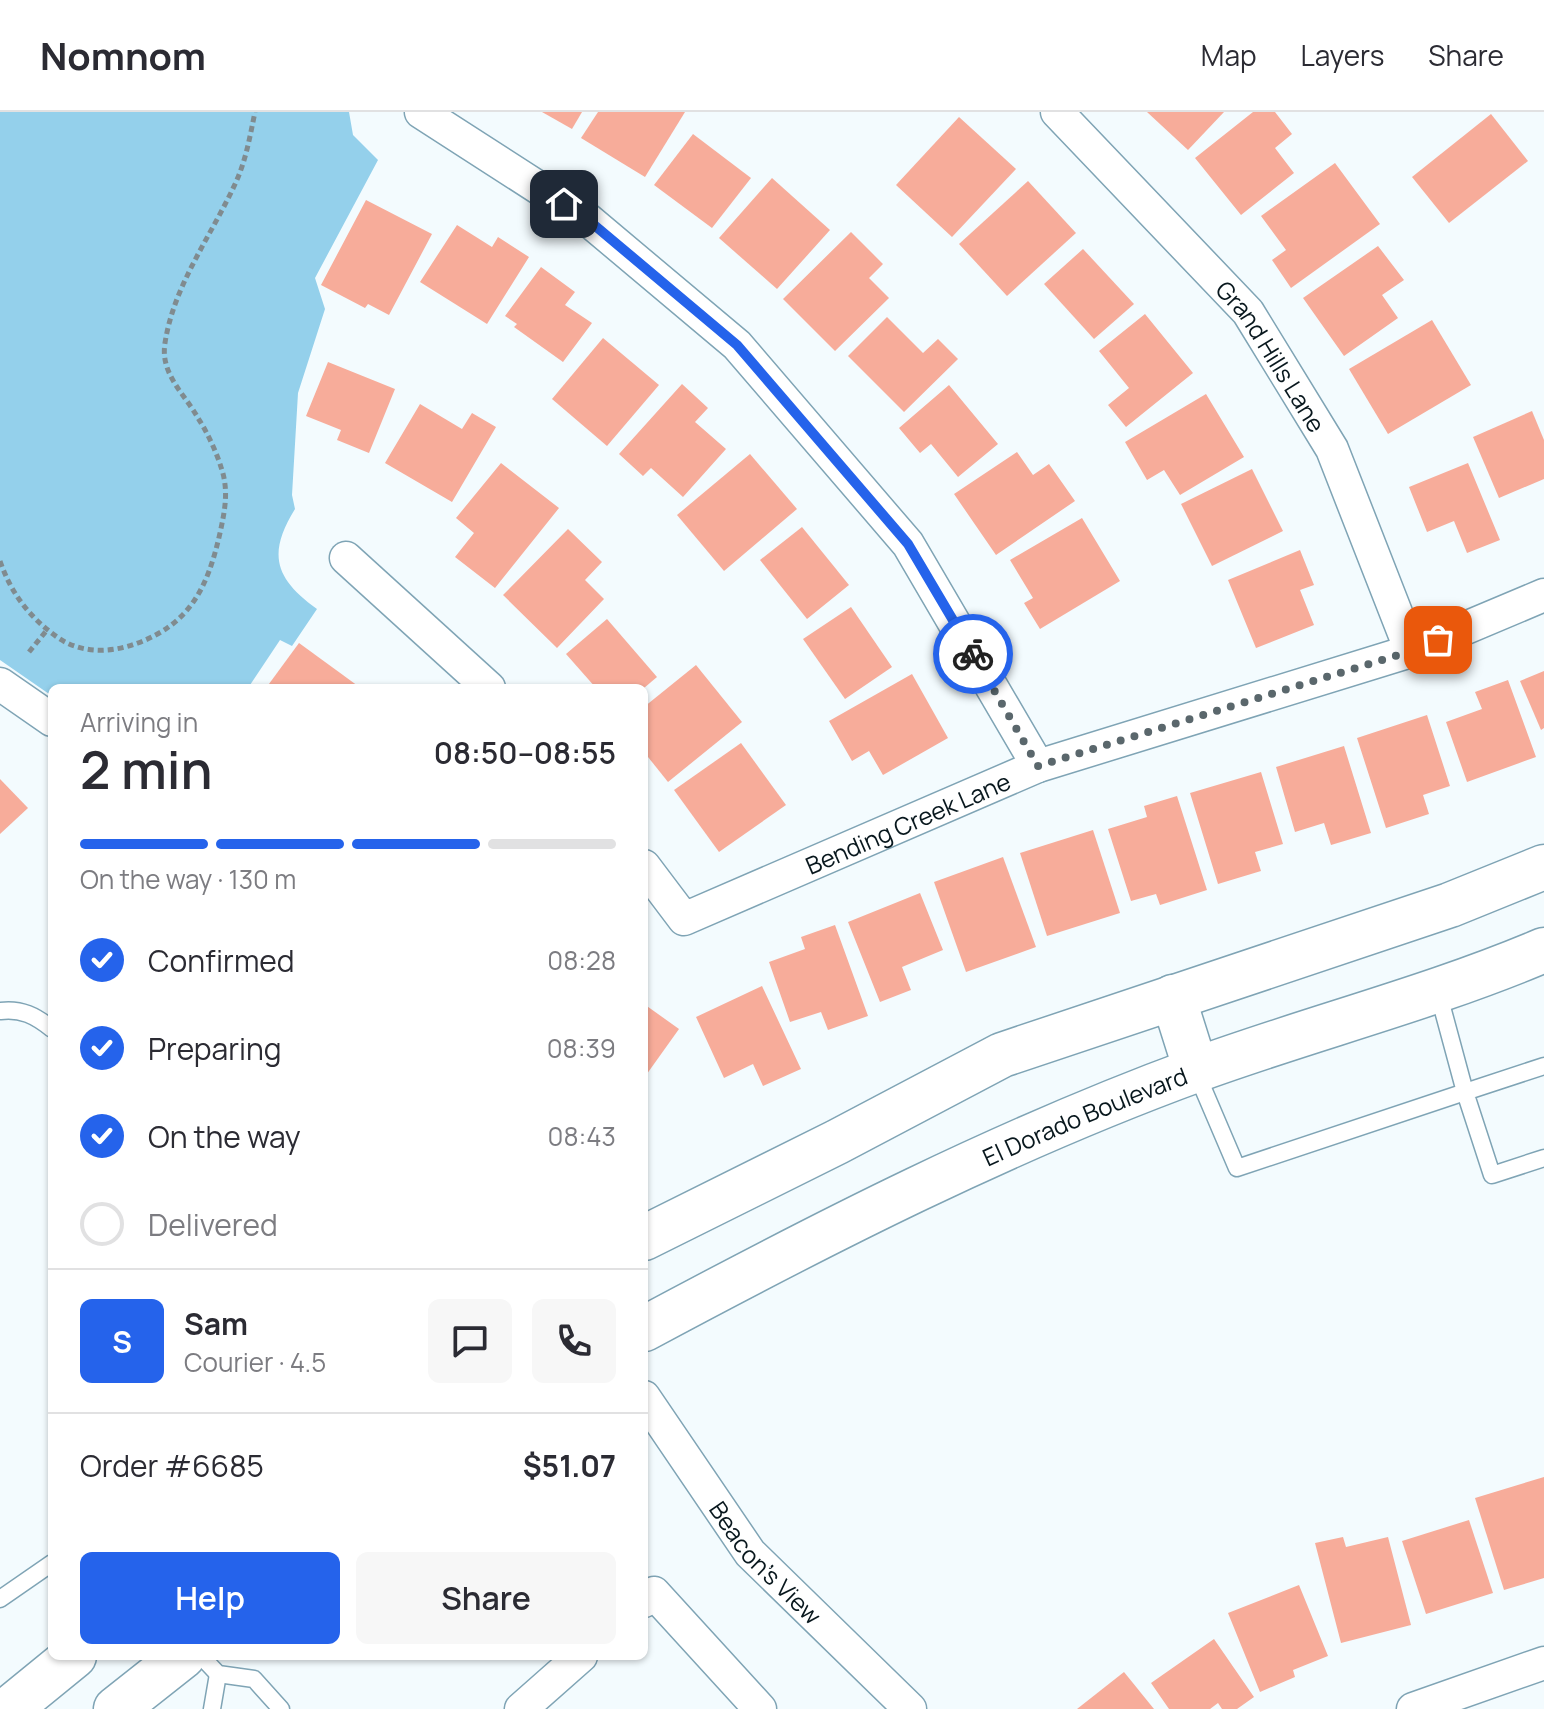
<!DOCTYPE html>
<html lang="en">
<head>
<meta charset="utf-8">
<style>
  body { margin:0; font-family:Manrope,sans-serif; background:#f7f7f7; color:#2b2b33; height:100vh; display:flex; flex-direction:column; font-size:30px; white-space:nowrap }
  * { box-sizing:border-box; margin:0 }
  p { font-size:26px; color:#7c7c81 }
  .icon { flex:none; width:44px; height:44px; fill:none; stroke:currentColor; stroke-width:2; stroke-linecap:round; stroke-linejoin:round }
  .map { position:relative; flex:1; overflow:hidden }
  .panel { position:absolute; left:48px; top:572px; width:600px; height:976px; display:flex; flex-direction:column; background:#fff; border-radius:12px; box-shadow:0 2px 6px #0004 }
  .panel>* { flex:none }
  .pin { position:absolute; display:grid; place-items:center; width:68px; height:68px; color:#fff; margin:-34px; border-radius:16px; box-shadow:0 4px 12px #0006 }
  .courier { position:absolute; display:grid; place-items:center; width:80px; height:80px; margin:-40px; border:6px solid #2563eb; border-radius:50%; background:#fff; color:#222; box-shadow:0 2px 10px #0007 }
  .overview em { font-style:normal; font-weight:600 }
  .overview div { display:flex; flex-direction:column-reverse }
  .overview { display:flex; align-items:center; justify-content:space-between; height:136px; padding:0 32px }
  h1 { font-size:52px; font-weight:600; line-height:60px }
  .bar { display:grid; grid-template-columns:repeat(4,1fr); gap:12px 8px; align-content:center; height:96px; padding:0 32px }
  .bar i { height:10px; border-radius:6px; background:#e1e1e2 }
  .bar .selected { background:#2563eb }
  .bar p { grid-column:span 4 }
  .line { display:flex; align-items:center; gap:20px; padding:0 32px; border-top:2px solid #e1e1e2 }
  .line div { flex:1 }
  .round { display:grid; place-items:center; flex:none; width:84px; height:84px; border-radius:12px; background:#f7f7f7 }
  ol { padding:0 32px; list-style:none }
  li { display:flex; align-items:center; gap:24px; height:88px }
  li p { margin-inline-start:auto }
  li .icon { padding:8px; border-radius:50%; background:#2563eb; color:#fff; stroke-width:4 }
  li:last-child { color:#7c7c81 }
  li i { width:44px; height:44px; border:4px solid #e1e1e2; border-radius:50% }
  .action { display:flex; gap:16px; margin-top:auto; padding:16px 32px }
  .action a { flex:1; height:92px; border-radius:12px; background:#2563eb; color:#fff; font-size:32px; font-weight:600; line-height:92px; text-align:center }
  .action a+a { background:#f7f7f7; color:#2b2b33 }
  header { display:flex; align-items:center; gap:48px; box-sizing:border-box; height:112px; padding:0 40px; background:#fff; border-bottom:2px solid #e1e1e2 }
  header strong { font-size:38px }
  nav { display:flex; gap:44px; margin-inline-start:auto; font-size:28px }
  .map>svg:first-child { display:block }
  .green { fill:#94d0eb }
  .building { fill:#f7ac9a }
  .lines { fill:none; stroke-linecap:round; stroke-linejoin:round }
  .lane-casing { stroke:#7fa4b5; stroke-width:19 }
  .street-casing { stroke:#7fa4b5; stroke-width:35 }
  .secondary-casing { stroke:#7fa4b5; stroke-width:47 }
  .path { stroke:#808b8f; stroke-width:5; stroke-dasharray:6 4; stroke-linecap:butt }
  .lane { stroke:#fff; stroke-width:16 }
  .street { stroke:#fff; stroke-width:32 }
  .secondary { stroke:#fff; stroke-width:44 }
  .done { stroke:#5a676c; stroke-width:8; stroke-dasharray:0 14.4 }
  .route { stroke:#2563eb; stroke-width:10 }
  .labels { text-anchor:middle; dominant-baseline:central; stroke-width:6; stroke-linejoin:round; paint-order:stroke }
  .street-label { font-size:24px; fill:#08171d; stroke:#f3fbfe }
</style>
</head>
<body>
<header>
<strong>Nomnom</strong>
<nav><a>Map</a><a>Layers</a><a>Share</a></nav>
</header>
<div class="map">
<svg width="1544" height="1597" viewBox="0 0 1544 1597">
  <rect width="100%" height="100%" fill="#f3fbfe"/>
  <!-- green -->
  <path class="green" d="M 0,0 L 349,0 L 353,23 L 378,48 L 315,166 L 325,197 L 298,281 L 292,383 L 295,397 C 267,442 275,467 317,497 L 292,534 L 280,528 L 248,576 L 52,576 L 52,584 L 0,548 Z"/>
  <!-- building -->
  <g class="building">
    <path d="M 542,0 L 582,0 L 572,17 Z"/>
    <path d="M 598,0 L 685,0 L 645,65 L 581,26 Z"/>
    <path d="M 1147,0 L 1224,0 L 1188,38 Z"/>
    <path d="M 1253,0 L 1275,0 L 1292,22 L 1275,36 L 1294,61 L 1241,103 L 1195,46 Z"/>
    <path d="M 1491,2 L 1528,49 L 1449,111 L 1412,65 Z"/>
    <path d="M 959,5 L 1016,57 L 952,125 L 896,73 Z"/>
    <path d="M 693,22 L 751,66 L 712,116 L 654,73 Z"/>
    <path d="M 1335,51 L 1380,112 L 1291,176 L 1272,148 L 1286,138 L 1261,104 Z"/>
    <path d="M 772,66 L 830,118 L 777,177 L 719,126 Z"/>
    <path d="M 1028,69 L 1076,121 L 1007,184 L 959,132 Z"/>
    <path d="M 366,88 L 432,122 L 389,203 L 368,192 L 365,196 L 321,173 Z"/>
    <path d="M 457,113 L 492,135 L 498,125 L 529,145 L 487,212 L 420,170 Z"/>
    <path d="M 851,120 L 883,152 L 869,166 L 889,186 L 835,239 L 783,187 Z"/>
    <path d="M 1378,134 L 1404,168 L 1382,183 L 1398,206 L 1344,244 L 1303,186 Z"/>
    <path d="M 1083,137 L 1134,192 L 1094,227 L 1044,172 Z"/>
    <path d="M 541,155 L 575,180 L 565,193 L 592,211 L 563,250 L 514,215 L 517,212 L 505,204 Z"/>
    <path d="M 1145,202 L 1193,261 L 1126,315 L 1108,293 L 1129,276 L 1099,239 Z"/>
    <path d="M 887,205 L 923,241 L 938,227 L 958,247 L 904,300 L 848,244 Z"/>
    <path d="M 1432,208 L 1471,273 L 1388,322 L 1349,257 Z"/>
    <path d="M 603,226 L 659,273 L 607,334 L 552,287 Z"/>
    <path d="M 328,250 L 395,277 L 369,341 L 337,328 L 341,318 L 306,304 Z"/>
    <path d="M 682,272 L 708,296 L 695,310 L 726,337 L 683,385 L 651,356 L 643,364 L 619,342 Z"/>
    <path d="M 949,273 L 998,332 L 958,365 L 931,332 L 920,341 L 899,316 Z"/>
    <path d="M 1206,282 L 1244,345 L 1180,383 L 1164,358 L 1147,368 L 1125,330 Z"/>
    <path d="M 420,292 L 462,317 L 472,301 L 496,315 L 452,390 L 385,351 Z"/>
    <path d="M 1532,299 L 1544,328 L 1544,367 L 1499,386 L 1473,325 Z"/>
    <path d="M 1017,340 L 1033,363 L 1049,352 L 1075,389 L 996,443 L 954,382 Z"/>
    <path d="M 750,342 L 797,397 L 724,459 L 677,403 Z"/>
    <path d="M 501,351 L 559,396 L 495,476 L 455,445 L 474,421 L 456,406 Z"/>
    <path d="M 1468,351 L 1500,428 L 1467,441 L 1454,409 L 1427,420 L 1409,375 Z"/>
    <path d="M 1252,357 L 1283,419 L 1212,454 L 1181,392 Z"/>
    <path d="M 1082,406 L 1120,469 L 1040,517 L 1024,491 L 1033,486 L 1010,448 Z"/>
    <path d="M 802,415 L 849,473 L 807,507 L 760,448 Z"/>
    <path d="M 568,417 L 602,450 L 585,468 L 604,487 L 557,536 L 503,483 Z"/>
    <path d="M 1300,438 L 1314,473 L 1300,478 L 1314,513 L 1256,536 L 1228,468 Z"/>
    <path d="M 851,495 L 892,555 L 845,587 L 803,527 Z"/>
    <path d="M 607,507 L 657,565 L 644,576 L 596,576 L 566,542 Z"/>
    <path d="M 299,531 L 358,574 L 356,576 L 266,576 Z"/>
    <path d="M 696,553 L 742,610 L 668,670 L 644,640 L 644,595 Z"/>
    <path d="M 1544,559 L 1544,616 L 1541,618 L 1520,569 Z"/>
    <path d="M 912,562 L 948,626 L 883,663 L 869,639 L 852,649 L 829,609 Z"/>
    <path d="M 1508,568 L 1536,645 L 1467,670 L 1446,610 L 1482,597 L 1475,580 Z"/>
    <path d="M 1427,603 L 1450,674 L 1423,683 L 1429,702 L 1386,716 L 1357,626 Z"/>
    <path d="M 741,631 L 786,693 L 719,740 L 674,678 Z"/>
    <path d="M 1344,634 L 1371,721 L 1331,733 L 1324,711 L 1295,720 L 1276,655 Z"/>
    <path d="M 1261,660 L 1283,732 L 1255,740 L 1261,759 L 1218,772 L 1190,681 Z"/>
    <path d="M 0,667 L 28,696 L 0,722 Z"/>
    <path d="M 1177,684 L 1207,778 L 1160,793 L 1156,782 L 1131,789 L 1108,717 L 1147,705 L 1144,694 Z"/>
    <path d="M 1093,718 L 1120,801 L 1047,824 L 1020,741 Z"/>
    <path d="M 1003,745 L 1036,835 L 966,860 L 934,770 Z"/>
    <path d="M 920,781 L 943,838 L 902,855 L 911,878 L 880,890 L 848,810 Z"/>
    <path d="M 835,813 L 868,904 L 828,918 L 821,900 L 790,910 L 769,850 L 805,837 L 801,825 Z"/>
    <path d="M 762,874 L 801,957 L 763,974 L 753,952 L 724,966 L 696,905 Z"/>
    <path d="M 644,892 L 679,917 L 644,966 Z"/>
    <path d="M 1544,1365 L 1544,1466 L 1504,1478 L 1475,1386 Z"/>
    <path d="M 1469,1408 L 1493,1481 L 1426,1502 L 1402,1429 Z"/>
    <path d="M 1343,1425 L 1346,1435 L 1388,1425 L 1411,1513 L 1341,1531 L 1315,1431 Z"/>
    <path d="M 1299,1473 L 1328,1544 L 1293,1558 L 1295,1565 L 1260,1580 L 1228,1501 Z"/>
    <path d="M 1214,1527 L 1254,1585 L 1237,1597 L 1222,1597 L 1218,1591 L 1210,1597 L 1169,1597 L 1151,1571 Z"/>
    <path d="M 1124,1560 L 1154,1597 L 1077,1597 Z"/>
  </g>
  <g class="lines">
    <defs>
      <g id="lane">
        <path d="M 0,899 C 21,896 36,904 52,917"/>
        <path d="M 1544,954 L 1465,980 L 1492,1063 L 1544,1046"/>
        <path d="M 1196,960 L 1237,1056 L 1465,980 L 1438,880"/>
        <path d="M 0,1487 L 52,1451"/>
        <path d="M 201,1544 L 218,1562 L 254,1567 L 281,1597"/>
        <path d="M 212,1597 L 218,1562"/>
      </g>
      <g id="street">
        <path d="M 421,0 L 587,107 L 737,233 L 908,432 L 1038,654"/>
        <path id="s1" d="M 1057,0 L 1248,200 L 1332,337 L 1411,539"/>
        <path d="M 346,446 L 489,576"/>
        <path d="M 0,572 L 52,608"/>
        <path id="s2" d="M 644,754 L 684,807 L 1038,654 L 1411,539 L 1544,483"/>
        <path id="s3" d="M 644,1285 L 750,1441 L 910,1597"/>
        <path d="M 644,1489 L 654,1481 L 760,1597"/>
        <path d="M 521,1597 L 581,1544"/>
        <path d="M 1413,1597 L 1544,1551"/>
      </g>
      <g id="secondary">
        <path d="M 1173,885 L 1196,958"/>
        <path d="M 644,1126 L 837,1030 L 1002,943 L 1450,793 L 1544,755"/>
        <path id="s4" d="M 644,1217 C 823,1121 1005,1028 1196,958 C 1311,916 1431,886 1544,838"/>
        <path d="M 9,1597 L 74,1544"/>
        <path d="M 116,1597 L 183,1544"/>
      </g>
    </defs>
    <!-- lane casing -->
    <use href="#lane" class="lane-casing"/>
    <!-- street casing -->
    <use href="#street" class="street-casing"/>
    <!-- secondary casing -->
    <use href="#secondary" class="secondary-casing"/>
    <!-- path -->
    <g class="path">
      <path d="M 0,449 C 11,481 29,505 57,525 C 81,542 111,541 138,531 C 191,511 208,474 220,421 C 225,398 229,378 221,355 C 216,339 207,320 198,306 C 184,281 160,262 165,231 C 174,172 212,123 236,70 C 246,48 250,24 255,0"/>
      <path d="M 29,540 L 47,518"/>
    </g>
    <!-- lane -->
    <use href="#lane" class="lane"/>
    <!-- street -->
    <use href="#street" class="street"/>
    <!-- secondary -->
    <use href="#secondary" class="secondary"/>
  </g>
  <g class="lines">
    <!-- done -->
    <path class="done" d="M 973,542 L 1038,654 L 1411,539 L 1438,528"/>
    <!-- route -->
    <path class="route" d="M 564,92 L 587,107 L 737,233 L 908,432 L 973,542"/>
  </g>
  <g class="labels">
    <!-- street labels -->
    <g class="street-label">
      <text stroke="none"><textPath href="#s1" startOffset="326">Grand Hills Lane</textPath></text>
      <text stroke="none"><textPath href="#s2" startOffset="310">Bending Creek Lane</textPath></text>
      <text stroke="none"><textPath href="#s4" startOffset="490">El Dorado Boulevard</textPath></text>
      <text stroke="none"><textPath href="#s3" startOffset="206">Beacon's View</textPath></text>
    </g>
  </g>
</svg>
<div class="pin" style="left:1438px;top:528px;background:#ea580c"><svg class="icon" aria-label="bag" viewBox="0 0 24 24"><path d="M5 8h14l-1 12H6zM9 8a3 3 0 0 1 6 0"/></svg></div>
<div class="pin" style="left:564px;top:92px;background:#1f2937"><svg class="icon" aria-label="home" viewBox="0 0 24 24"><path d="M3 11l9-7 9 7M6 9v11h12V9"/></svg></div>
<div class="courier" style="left:973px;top:542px"><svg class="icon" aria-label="bike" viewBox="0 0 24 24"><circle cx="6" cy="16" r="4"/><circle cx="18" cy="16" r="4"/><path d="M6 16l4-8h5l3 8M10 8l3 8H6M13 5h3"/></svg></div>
<section class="panel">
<div class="overview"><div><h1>2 min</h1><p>Arriving in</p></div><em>08:50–08:55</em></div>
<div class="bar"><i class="selected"></i><i class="selected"></i><i class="selected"></i><i></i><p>On the way · 130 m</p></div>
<ol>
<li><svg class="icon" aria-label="check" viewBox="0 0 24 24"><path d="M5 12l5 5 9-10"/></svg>Confirmed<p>08:28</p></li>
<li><svg class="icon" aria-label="check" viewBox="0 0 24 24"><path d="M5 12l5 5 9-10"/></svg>Preparing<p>08:39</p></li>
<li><svg class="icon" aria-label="check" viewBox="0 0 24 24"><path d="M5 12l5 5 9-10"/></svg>On the way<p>08:43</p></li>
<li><i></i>Delivered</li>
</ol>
<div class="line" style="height:144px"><b class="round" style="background:#2563eb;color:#fff">S</b><div><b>Sam</b><p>Courier · 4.5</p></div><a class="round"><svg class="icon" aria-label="chat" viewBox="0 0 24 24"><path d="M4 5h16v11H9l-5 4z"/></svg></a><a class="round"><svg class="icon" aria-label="phone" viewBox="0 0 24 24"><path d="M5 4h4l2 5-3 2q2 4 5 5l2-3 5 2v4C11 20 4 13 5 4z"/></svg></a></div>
<div class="line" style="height:104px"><div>Order #6685</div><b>$51.07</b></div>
<div class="action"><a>Help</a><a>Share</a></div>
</section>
</div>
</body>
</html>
